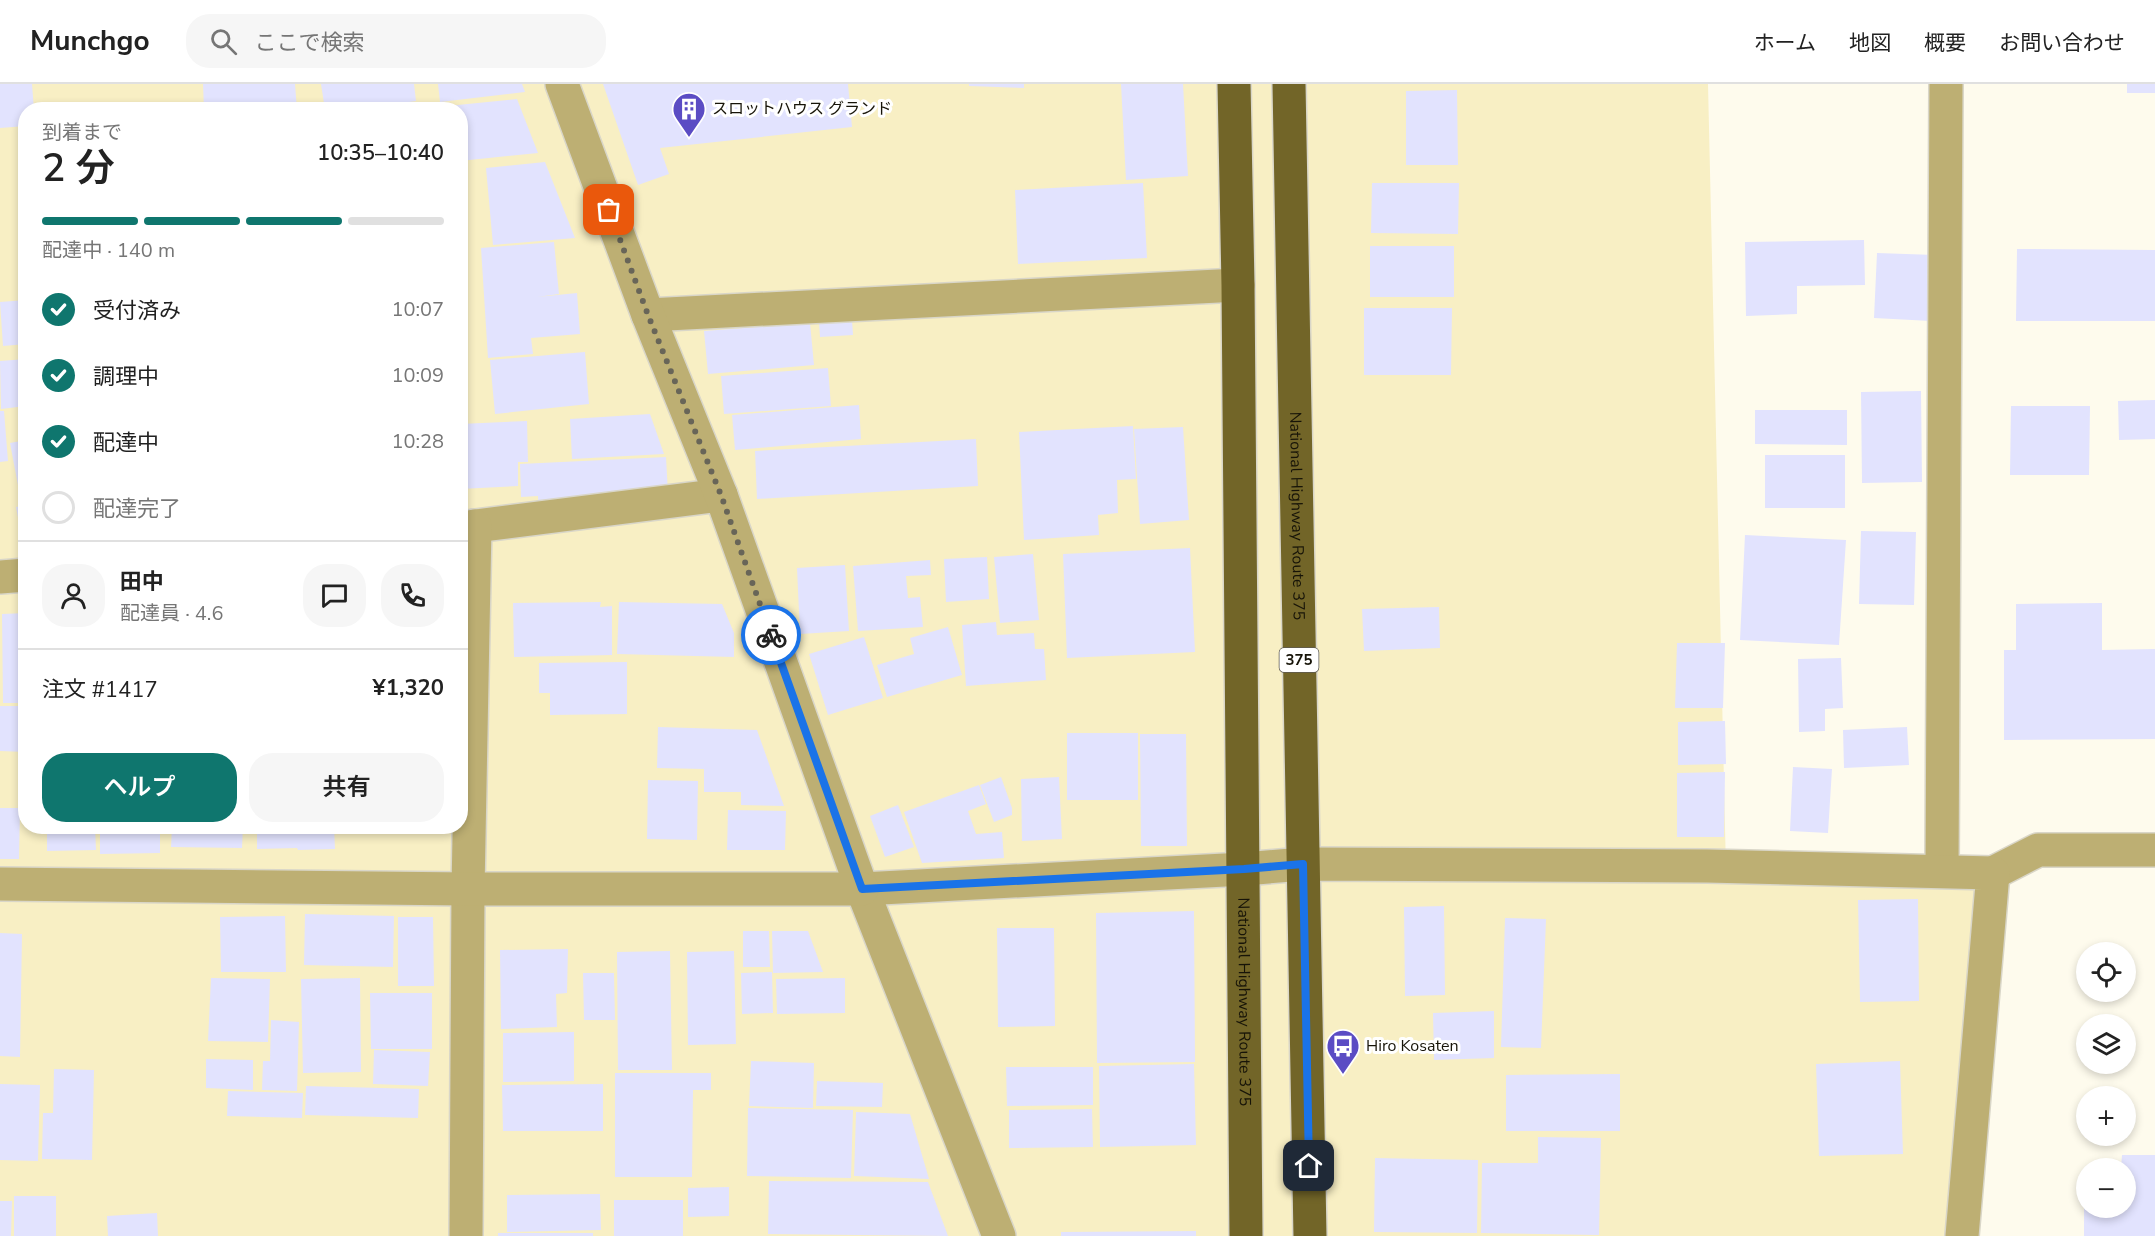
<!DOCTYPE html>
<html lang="ja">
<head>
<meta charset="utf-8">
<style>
  body { margin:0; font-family:"Nunito Sans","Noto Sans JP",sans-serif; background:#f6f6f6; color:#222; height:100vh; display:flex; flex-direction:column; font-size:22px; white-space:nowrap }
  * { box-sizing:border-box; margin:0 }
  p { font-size:20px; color:#767676 }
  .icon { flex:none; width:33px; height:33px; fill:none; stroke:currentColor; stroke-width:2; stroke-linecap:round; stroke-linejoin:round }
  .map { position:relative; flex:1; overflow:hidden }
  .sheet { position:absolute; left:18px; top:18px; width:450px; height:732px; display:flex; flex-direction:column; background:#fff; border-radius:24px; box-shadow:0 3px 9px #0003 }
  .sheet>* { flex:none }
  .buttons { position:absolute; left:2076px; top:858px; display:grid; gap:12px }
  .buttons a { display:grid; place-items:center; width:60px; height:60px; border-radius:50%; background:#fff; box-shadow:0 3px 9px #0003; font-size:30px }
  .pin { position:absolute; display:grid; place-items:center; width:51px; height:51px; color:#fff; margin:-26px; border-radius:12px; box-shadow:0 3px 9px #0006 }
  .courier { position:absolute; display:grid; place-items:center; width:60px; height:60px; margin:-30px; border:4px solid #1a73e8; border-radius:50%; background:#fff; color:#222; box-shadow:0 2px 8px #0007 }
  .head em { font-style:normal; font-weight:600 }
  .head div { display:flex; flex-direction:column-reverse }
  .head { display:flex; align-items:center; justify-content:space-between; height:102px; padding:0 24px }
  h1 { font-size:39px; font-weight:600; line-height:45px }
  .bar { display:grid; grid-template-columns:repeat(4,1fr); gap:9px 6px; align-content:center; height:72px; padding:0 24px }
  .bar i { height:8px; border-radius:4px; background:#e0e0e0 }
  .bar .on { background:#0f766e }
  .bar p { grid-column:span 4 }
  .line { display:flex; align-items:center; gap:15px; padding:0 24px; border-top:2px solid #e0e0e0 }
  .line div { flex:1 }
  .round { display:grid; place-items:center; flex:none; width:63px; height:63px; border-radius:24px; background:#f6f6f6 }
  ol { padding:0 24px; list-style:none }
  li { display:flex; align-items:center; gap:18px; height:66px }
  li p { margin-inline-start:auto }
  li .icon { padding:6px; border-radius:50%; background:#0f766e; color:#fff; stroke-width:4 }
  li:last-child { color:#767676 }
  li i { width:33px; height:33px; border:3px solid #e0e0e0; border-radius:50% }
  .button { display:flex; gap:12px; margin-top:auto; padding:12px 24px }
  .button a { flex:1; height:69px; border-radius:24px; background:#0f766e; color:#fff; font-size:24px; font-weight:600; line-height:69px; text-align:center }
  .button a+a { background:#f6f6f6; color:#222 }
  header { display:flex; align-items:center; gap:36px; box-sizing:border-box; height:84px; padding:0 30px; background:#fff; border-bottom:2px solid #e0e0e0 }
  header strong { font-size:28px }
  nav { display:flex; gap:33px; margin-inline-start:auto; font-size:21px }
  .search { width:420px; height:54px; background:#f6f6f6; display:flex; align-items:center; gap:15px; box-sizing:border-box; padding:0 21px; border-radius:24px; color:#767676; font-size:22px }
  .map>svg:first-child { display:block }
  .built { fill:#f8efc4; fill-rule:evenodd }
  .building { fill:#e2e3fe }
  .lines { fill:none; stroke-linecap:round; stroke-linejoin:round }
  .minor-casing { stroke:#d9d6c8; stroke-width:36 }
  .tertiary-casing { stroke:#d9d6c8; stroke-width:36 }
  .trunk-casing { stroke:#d9d6c8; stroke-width:36 }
  .minor { stroke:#bdaf73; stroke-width:33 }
  .tertiary { stroke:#bdaf73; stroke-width:33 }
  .trunk { stroke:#726528; stroke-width:33 }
  .done { stroke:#686558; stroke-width:6; stroke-dasharray:0 10.8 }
  .route { stroke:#1a73e8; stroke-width:8 }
  .labels { text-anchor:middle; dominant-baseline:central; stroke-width:6; stroke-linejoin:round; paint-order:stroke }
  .shield { fill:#fff; stroke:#5d5a52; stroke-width:1.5 }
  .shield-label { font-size:15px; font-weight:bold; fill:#171408 }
  .poi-label { font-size:16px; fill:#171408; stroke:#fff; text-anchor:start }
  .street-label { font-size:16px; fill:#171408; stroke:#fff }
</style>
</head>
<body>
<header>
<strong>Munchgo</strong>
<div class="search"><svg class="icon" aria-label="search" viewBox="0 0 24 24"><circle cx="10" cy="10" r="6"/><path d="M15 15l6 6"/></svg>ここで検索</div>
<nav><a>ホーム</a><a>地図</a><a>概要</a><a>お問い合わせ</a></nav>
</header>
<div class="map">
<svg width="2155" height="1152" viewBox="0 0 2155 1152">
  <rect width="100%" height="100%" fill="#fefbed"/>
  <!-- built -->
  <path class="built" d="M 0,0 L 1708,0 L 1726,786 L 1980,797 L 1953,1152 L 0,1152 ZM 26,26 L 460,26 L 460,742 L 26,742 Z"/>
  <!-- building -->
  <g class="building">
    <path d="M 0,0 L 32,0 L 34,26 L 26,26 L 26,42 L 0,44 Z"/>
    <path d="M 203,0 L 295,0 L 297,26 L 204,26 Z"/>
    <path d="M 321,0 L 414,0 L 416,17 L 354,26 L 325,26 Z"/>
    <path d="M 438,0 L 522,0 L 525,8 L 440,18 Z"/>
    <path d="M 603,0 L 848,0 L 852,43 L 660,64 L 669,90 L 638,101 Z"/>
    <path d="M 969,0 L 1024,0 L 1024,4 L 969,2 Z"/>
    <path d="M 1121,0 L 1183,0 L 1188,92 L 1126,96 Z"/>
    <rect x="2127" y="0" width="28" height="9"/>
    <path d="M 1457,6 L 1458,81 L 1406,81 L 1406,7 Z"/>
    <path d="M 517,15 L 538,69 L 460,77 L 460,26 L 428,26 L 428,24 Z"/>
    <path d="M 545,78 L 575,154 L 493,161 L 486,84 Z"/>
    <path d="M 1143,99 L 1147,174 L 1018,180 L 1015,106 Z"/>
    <path d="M 1372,99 L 1459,99 L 1458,150 L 1371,149 Z"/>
    <path d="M 1864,156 L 1865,201 L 1797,202 L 1797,230 L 1746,232 L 1745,158 Z"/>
    <path d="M 554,158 L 559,210 L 537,213 L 577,209 L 580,250 L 531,254 L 533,270 L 488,274 L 481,164 Z"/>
    <rect x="1370" y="162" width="84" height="51"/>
    <path d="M 2017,165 L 2155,166 L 2155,237 L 2016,237 Z"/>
    <path d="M 1877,169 L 1935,171 L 1931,237 L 1874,234 Z"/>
    <path d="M 26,216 L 26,260 L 3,262 L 0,218 Z"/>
    <path d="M 1364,224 L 1452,224 L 1451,291 L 1364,291 Z"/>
    <path d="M 852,236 L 853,251 L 820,253 L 819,238 Z"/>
    <path d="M 810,239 L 814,281 L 708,290 L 704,247 Z"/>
    <path d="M 585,268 L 589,320 L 495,330 L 490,276 Z"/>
    <path d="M 26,275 L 26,322 L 1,325 L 0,277 Z"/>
    <path d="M 828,284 L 831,322 L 724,330 L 721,292 Z"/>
    <path d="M 1921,307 L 1922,398 L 1862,399 L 1861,308 Z"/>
    <path d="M 2155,316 L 2155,355 L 2119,356 L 2118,317 Z"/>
    <path d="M 859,321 L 861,355 L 735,366 L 732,331 Z"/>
    <path d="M 2011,322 L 2090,322 L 2089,391 L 2010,391 Z"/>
    <path d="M 1755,326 L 1847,326 L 1847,361 L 1755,360 Z"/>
    <path d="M 0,327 L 4,327 L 8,377 L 0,378 Z"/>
    <path d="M 650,330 L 664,370 L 572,375 L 570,335 Z"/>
    <path d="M 527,337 L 528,378 L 518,378 L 518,402 L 460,405 L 460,340 Z"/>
    <path d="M 1133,342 L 1136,395 L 1117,396 L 1118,429 L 1098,431 L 1099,451 L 1024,456 L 1019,348 Z"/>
    <path d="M 1183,343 L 1189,436 L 1140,440 L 1134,345 Z"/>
    <path d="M 976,355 L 978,402 L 757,415 L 755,367 Z"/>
    <path d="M 26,356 L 26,411 L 20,412 L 10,359 Z"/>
    <rect x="1765" y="371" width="80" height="53"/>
    <path d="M 666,373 L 669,428 L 539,435 L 538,412 L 521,413 L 520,380 Z"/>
    <path d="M 26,421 L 26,465 L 24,465 L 16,423 Z"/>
    <path d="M 1861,447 L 1916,448 L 1914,521 L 1859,520 Z"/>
    <path d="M 1745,451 L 1846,456 L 1839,561 L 1740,556 Z"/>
    <path d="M 1190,464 L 1195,568 L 1067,574 L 1063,470 Z"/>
    <path d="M 1033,470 L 1039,536 L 1000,539 L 994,473 Z"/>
    <path d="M 987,473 L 989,515 L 946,518 L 944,475 Z"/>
    <path d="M 930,476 L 931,491 L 906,492 L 908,514 L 920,513 L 923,543 L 858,547 L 853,482 Z"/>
    <path d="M 845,481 L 849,547 L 800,550 L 797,484 Z"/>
    <path d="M 601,518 L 600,523 L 612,522 L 612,571 L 514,573 L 513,519 Z"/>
    <path d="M 619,518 L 722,520 L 734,549 L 734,573 L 617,570 Z"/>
    <path d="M 2102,519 L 2102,566 L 2155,565 L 2155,655 L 2004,656 L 2004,566 L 2016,566 L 2016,520 Z"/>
    <path d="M 1439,523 L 1440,564 L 1364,567 L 1362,525 Z"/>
    <path d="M 26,529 L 26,619 L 3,619 L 2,530 Z"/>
    <path d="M 996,538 L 997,551 L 1034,549 L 1035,565 L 1044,565 L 1046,596 L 966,602 L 962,541 Z"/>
    <path d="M 948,543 L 962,591 L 887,613 L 877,581 L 914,570 L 910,554 Z"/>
    <path d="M 864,553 L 883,614 L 828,631 L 809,570 Z"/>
    <path d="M 1677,559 L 1725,559 L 1723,624 L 1675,624 Z"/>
    <path d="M 1841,574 L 1843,624 L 1825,625 L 1825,647 L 1799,648 L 1798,575 Z"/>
    <path d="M 627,578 L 627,630 L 550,631 L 550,609 L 539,609 L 539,579 Z"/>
    <path d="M 0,622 L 26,622 L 26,668 L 0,667 Z"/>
    <path d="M 1725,637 L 1726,680 L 1678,681 L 1678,638 Z"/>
    <path d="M 658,643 L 757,646 L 784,722 L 741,721 L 741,708 L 704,708 L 704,685 L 657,684 Z"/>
    <path d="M 1907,643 L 1909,681 L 1844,684 L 1843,646 Z"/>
    <rect x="1067" y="649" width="71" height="67"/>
    <path d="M 1140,650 L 1186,650 L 1187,762 L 1141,762 Z"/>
    <path d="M 1793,683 L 1832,685 L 1828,749 L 1790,747 Z"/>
    <path d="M 1725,688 L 1724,753 L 1677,753 L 1677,689 Z"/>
    <path d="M 1001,693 L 1012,724 L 1012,731 L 994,738 L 980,701 Z"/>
    <path d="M 1059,693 L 1062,755 L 1022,757 L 1021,695 Z"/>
    <path d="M 648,696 L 698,697 L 697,756 L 647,755 Z"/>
    <path d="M 979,701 L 986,720 L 968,727 L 976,750 L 1002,748 L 1004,774 L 922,779 L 904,728 Z"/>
    <path d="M 898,721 L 914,763 L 885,773 L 870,732 Z"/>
    <path d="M 0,724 L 20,724 L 19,775 L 0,775 Z"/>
    <path d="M 728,726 L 786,727 L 785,766 L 727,766 Z"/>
    <path d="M 47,742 L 95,742 L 96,766 L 47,767 Z"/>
    <path d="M 100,742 L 160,742 L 160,769 L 100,770 Z"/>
    <path d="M 172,742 L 243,742 L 242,764 L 171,763 Z"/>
    <path d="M 257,742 L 334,742 L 335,765 L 298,766 L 297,764 L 257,765 Z"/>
    <path d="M 1918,815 L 1919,917 L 1860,918 L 1858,816 Z"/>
    <path d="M 1444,822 L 1445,911 L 1405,912 L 1404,823 Z"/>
    <path d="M 1194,827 L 1195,978 L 1097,979 L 1096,829 Z"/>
    <path d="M 305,830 L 394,832 L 393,883 L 304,881 Z"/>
    <path d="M 285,832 L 286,888 L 221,888 L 220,833 Z"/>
    <path d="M 398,833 L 433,833 L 434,902 L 398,902 Z"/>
    <path d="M 1505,834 L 1546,835 L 1541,964 L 1501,963 Z"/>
    <path d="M 997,844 L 1054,844 L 1055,942 L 998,943 Z"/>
    <path d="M 743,847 L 769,847 L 770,883 L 743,883 Z"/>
    <path d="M 772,847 L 808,847 L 823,888 L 773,889 Z"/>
    <path d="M 0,849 L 22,850 L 20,973 L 0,972 Z"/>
    <path d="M 568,865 L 567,909 L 556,910 L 557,943 L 501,945 L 500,866 Z"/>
    <path d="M 670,867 L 672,986 L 618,986 L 617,868 Z"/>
    <path d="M 734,867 L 736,960 L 688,961 L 687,868 Z"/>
    <path d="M 772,888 L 773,929 L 742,930 L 741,889 Z"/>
    <path d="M 583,889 L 614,889 L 615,936 L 584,936 Z"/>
    <path d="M 211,894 L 270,895 L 268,958 L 208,957 Z"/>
    <path d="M 360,894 L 361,988 L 303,989 L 301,895 Z"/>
    <path d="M 845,894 L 845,929 L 777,930 L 776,895 Z"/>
    <path d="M 370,909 L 432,909 L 432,965 L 371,965 Z"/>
    <path d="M 1494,927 L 1494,974 L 1434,976 L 1433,929 Z"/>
    <path d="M 271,936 L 299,938 L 297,1007 L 262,1006 L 263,977 L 270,977 Z"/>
    <path d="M 574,948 L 574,997 L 503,998 L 503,949 Z"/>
    <path d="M 374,966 L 430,968 L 428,1002 L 373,1000 Z"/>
    <path d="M 206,975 L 253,976 L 253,1006 L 206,1004 Z"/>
    <path d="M 751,977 L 814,979 L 813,1024 L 749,1022 Z"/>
    <path d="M 1900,977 L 1903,1070 L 1819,1072 L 1816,980 Z"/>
    <path d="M 1194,980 L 1196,1061 L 1100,1063 L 1099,982 Z"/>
    <path d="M 1006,983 L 1093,983 L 1093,1021 L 1007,1022 Z"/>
    <path d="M 54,985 L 94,986 L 92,1076 L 42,1075 L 43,1029 L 53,1029 Z"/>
    <path d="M 615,989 L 711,989 L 711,1006 L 693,1006 L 692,1093 L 615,1093 Z"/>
    <path d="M 1620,990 L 1620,1047 L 1506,1047 L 1506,991 Z"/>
    <path d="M 817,997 L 883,999 L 882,1023 L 816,1022 Z"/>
    <path d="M 0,1000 L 40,1001 L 38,1077 L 0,1076 Z"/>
    <path d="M 603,1000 L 603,1047 L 503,1047 L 502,1001 Z"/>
    <path d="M 306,1002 L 419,1005 L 418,1034 L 305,1031 Z"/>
    <path d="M 228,1007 L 303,1009 L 302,1034 L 227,1032 Z"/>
    <path d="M 748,1024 L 853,1026 L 851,1094 L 747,1092 Z"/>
    <path d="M 1092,1025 L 1093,1063 L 1009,1064 L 1009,1026 Z"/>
    <path d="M 856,1028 L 910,1030 L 929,1095 L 854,1092 Z"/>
    <path d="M 1538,1053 L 1601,1054 L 1599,1151 L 1481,1149 L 1482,1079 L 1538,1079 Z"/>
    <path d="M 2122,1071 L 2155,1071 L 2155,1152 L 2084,1152 L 2084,1113 L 2086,1113 L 2086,1124 L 2126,1124 L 2126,1084 L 2121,1084 Z"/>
    <path d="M 1375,1074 L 1478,1076 L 1477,1149 L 1374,1148 Z"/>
    <path d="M 769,1097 L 928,1098 L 948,1152 L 768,1150 Z"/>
    <path d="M 729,1103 L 729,1132 L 688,1133 L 688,1104 Z"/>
    <path d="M 600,1110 L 601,1146 L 507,1148 L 507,1111 Z"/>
    <rect x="14" y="1112" width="42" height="40"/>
    <rect x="614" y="1116" width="69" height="36"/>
    <path d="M 0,1117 L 12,1117 L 11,1152 L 0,1152 Z"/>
    <path d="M 157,1129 L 158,1152 L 108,1152 L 107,1132 Z"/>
    <path d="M 1196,1147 L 1196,1152 L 1061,1152 L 1061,1148 Z"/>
    <rect x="498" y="1149" width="95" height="3"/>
  </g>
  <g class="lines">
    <defs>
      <g id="minor">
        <path d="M 648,231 L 1238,201"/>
        <path d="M 460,444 L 721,411"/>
        <path d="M 0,493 L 26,491"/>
        <path d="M 1942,787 L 1946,0"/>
        <path d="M 1993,789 L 2038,766 L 2155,766"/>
        <path d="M 862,805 L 1244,785 L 1303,780 L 1707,782 L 1993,789 L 1962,1152"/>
        <path d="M 466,1152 L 468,805 L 475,442"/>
      </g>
      <g id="tertiary">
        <path d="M 562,0 L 648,231 L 721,411 L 862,805 L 999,1152"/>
        <path d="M 0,800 L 468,805 L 862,805"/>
      </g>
      <g id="trunk">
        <path id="s1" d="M 1234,0 L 1238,201 L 1246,1152"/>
        <path id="s2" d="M 1289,0 L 1310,1152"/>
      </g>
    </defs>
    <!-- minor casing -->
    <use href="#minor" class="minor-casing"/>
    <!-- tertiary casing -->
    <use href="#tertiary" class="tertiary-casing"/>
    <!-- trunk casing -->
    <use href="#trunk" class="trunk-casing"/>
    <!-- minor -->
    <use href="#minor" class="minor"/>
    <!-- tertiary -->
    <use href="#tertiary" class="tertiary"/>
    <!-- trunk -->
    <use href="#trunk" class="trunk"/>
  </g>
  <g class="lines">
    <!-- done -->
    <path class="done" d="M 609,126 L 648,231 L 721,411 L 771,551"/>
    <!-- route -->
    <path class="route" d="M 771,551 L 862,805 L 1244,785 L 1303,780 L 1309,1082"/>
  </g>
  <!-- icons -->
  <defs>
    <symbol id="building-pin" viewBox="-11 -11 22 30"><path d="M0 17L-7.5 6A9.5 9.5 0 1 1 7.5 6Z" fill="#5b4cc4" stroke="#fff"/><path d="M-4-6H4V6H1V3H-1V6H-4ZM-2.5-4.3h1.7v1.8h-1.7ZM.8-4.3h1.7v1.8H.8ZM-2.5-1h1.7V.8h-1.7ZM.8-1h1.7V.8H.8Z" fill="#fff"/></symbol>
    <symbol id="bus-pin" viewBox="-11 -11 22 30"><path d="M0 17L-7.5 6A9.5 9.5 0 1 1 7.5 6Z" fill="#5b4cc4" stroke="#fff"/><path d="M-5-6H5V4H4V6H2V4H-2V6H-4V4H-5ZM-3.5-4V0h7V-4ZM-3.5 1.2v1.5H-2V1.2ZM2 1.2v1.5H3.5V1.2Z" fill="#fff"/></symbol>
  </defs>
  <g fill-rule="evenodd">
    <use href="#building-pin" x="670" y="6" width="38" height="52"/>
    <use href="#bus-pin" x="1324" y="943" width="38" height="52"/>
  </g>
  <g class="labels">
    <!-- shield labels -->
    <rect class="shield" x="1279.5" y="564" width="39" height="24" rx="4.5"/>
    <g class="shield-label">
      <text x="1299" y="576">375</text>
    </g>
    <!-- poi labels -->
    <g class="poi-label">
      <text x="712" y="25">スロットハウス グランド</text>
      <text x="1366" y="962">Hiro Kosaten</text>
    </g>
    <!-- street labels -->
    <g class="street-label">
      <text stroke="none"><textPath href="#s2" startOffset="432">National Highway Route 375</textPath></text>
      <text stroke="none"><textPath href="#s1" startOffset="918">National Highway Route 375</textPath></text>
    </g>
  </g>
</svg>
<div class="buttons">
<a><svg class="icon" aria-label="locate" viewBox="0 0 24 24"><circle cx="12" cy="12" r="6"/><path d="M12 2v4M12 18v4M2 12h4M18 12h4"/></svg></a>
<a><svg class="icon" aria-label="layers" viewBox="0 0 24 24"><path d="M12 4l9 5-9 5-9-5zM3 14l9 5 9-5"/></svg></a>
<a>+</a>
<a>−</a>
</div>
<div class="pin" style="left:609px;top:126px;background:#ea580c"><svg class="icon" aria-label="bag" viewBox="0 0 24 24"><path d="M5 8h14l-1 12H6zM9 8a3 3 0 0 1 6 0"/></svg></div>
<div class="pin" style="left:1309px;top:1082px;background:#1f2937"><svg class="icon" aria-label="home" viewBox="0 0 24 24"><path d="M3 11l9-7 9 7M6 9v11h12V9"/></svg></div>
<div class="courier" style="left:771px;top:551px"><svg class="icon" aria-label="bike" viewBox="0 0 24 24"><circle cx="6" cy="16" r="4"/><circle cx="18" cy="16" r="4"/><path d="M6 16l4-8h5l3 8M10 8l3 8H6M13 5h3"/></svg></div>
<section class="sheet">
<div class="head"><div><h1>2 分</h1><p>到着まで</p></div><em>10:35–10:40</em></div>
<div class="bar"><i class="on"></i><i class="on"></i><i class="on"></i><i></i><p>配達中 · 140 m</p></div>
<ol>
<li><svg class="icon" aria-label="check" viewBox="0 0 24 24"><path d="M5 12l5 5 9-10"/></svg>受付済み<p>10:07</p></li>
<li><svg class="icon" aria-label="check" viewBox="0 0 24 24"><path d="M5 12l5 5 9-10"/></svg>調理中<p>10:09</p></li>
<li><svg class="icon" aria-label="check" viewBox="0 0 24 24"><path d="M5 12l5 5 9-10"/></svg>配達中<p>10:28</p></li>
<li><i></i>配達完了</li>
</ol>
<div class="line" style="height:108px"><a class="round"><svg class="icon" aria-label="person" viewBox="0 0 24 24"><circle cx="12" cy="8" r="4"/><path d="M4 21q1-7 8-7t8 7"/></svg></a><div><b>田中</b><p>配達員 · 4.6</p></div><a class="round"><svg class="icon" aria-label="chat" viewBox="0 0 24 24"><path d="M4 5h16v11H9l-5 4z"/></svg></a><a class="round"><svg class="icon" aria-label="phone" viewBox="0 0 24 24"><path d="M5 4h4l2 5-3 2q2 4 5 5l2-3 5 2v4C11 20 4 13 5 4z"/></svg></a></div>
<div class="line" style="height:78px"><div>注文 #1417</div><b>¥1,320</b></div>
<div class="button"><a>ヘルプ</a><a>共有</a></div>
</section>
</div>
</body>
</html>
